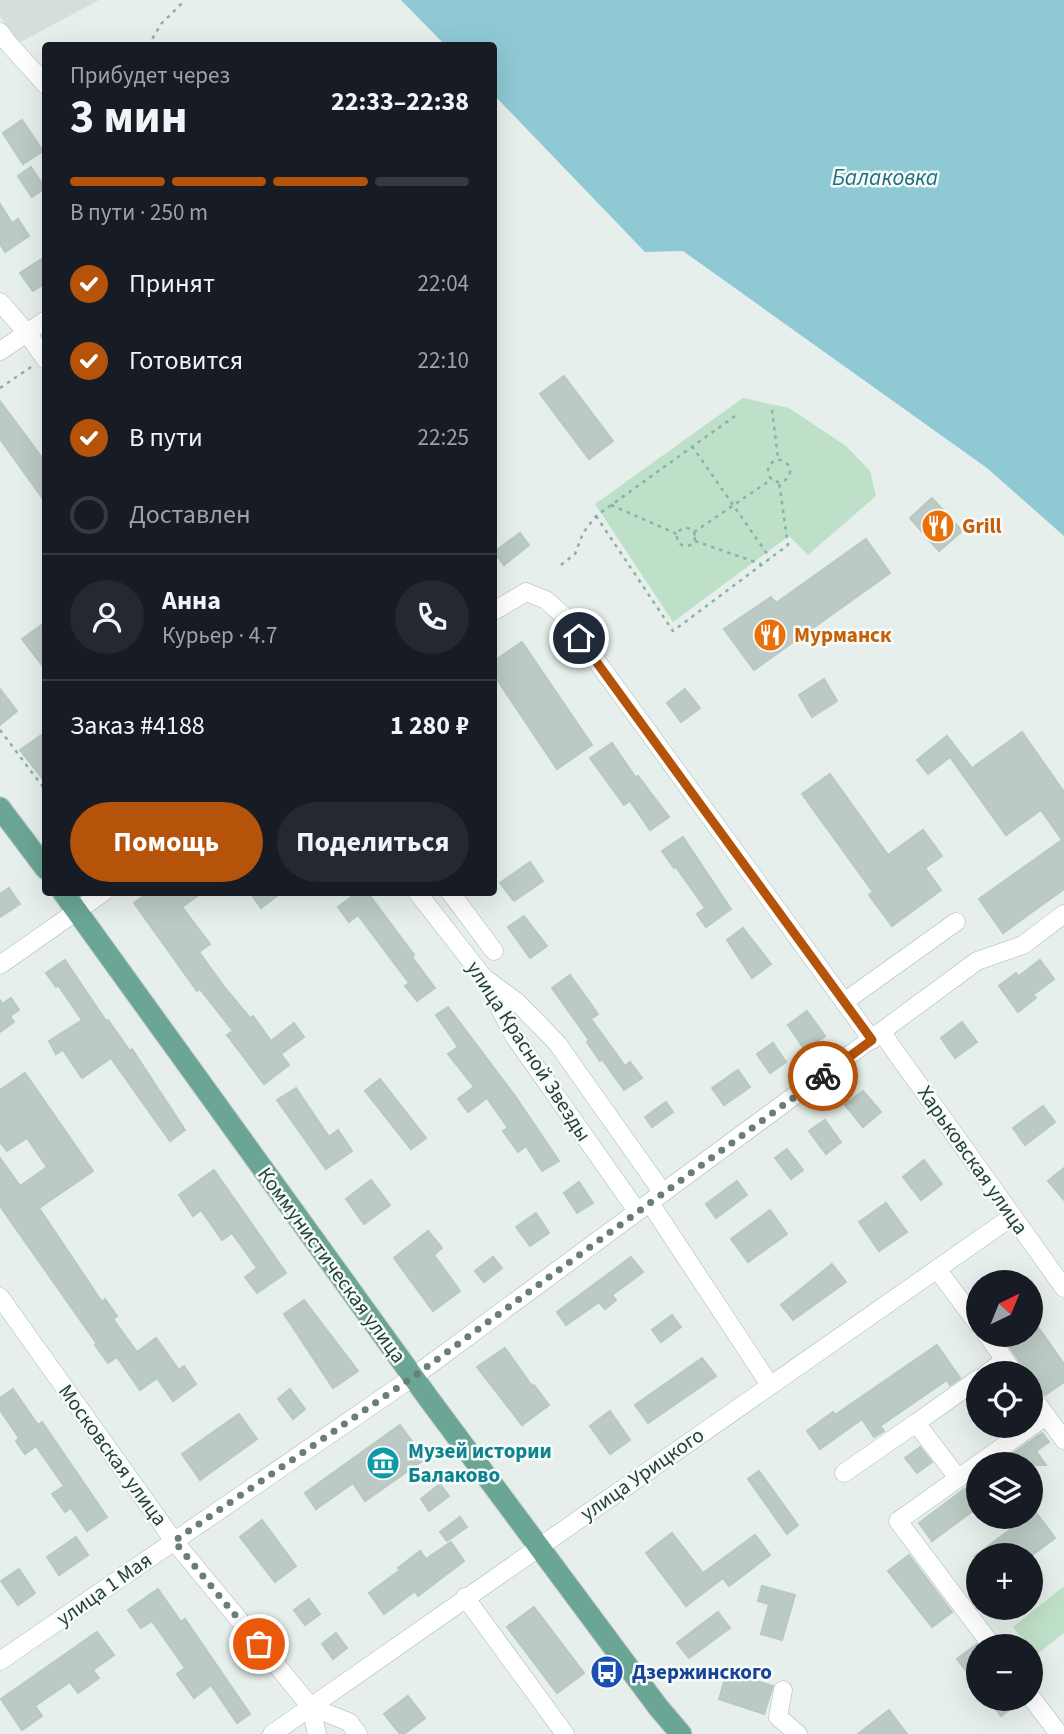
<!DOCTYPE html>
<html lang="ru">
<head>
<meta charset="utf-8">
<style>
  body { margin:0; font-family:"Source Sans 3",sans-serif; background:#242831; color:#f1f3f6; height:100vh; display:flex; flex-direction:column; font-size:26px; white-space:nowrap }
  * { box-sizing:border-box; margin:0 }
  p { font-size:23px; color:#9ea1a6 }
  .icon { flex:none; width:38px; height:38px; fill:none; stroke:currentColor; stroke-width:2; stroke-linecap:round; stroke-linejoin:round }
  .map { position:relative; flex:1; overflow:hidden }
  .side { position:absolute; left:42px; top:42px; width:455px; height:854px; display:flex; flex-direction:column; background:#171b24; border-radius:7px; box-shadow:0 7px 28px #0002 }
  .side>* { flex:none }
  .needle { width:46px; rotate:43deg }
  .tools { position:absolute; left:966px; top:1270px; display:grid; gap:14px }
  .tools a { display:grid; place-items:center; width:77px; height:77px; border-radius:50%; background:#171b24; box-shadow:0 7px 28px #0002; font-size:35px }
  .pin { position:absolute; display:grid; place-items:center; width:60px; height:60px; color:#fff; margin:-30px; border:4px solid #fff; border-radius:50%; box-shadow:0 2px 7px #0007 }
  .courier { position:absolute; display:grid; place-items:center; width:70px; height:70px; margin:-35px; border:5px solid #b45309; border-radius:50%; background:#fff; color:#222; box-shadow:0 2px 9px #0007 }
  .overview em { font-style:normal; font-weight:700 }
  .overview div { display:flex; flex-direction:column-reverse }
  .overview { display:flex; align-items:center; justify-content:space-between; height:119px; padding:0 28px }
  h1 { font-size:46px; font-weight:700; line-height:52px }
  .bar { display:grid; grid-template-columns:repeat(4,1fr); gap:10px 7px; align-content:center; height:84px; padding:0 28px }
  .bar i { height:9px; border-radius:5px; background:#363941 }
  .bar .selected { background:#b45309 }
  .bar p { grid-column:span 4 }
  .line { display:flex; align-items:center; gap:18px; padding:0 28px; border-top:2px solid #363941 }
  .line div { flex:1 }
  .round { display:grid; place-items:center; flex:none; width:74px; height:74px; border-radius:37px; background:#242831 }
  ol { padding:0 28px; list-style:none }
  li { display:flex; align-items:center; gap:21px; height:77px }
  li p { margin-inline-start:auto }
  li .icon { padding:7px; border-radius:50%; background:#b45309; color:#fff; stroke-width:4 }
  li:last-child { color:#9ea1a6 }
  li i { width:38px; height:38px; border:4px solid #363941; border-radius:50% }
  .primary-button { display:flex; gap:14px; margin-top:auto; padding:14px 28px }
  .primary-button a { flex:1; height:80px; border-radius:42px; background:#b45309; color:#fff; font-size:28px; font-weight:700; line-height:80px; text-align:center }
  .primary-button a+a { background:#242831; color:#f1f3f6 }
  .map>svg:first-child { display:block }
  .built { fill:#d4dfda }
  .green { fill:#bfe0c8 }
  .water { fill:#8ec9d4 }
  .building { fill:#bbcac4; stroke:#b8c9c2; stroke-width:2 }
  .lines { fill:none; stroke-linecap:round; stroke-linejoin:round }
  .minor-casing { stroke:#a8b8b2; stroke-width:19 }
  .major-casing { stroke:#c2cac8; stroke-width:23 }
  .path { stroke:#86b3a5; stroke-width:2.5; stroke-dasharray:3.5 5; stroke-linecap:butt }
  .minor { stroke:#fff; stroke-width:18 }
  .major { stroke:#6aa596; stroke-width:21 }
  .done { stroke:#687f78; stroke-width:7; stroke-dasharray:0 12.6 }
  .route { stroke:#b45309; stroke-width:9 }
  .labels { text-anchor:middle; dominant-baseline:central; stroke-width:5; stroke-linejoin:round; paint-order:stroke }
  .food-label { font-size:21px; font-weight:bold; fill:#c56008; stroke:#f7fbf9; text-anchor:start }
  .street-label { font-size:21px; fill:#24423a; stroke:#f7fbf9 }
  .culture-label { font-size:21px; font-weight:bold; fill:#0d838f; stroke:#f7fbf9; text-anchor:start }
  .transit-label { font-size:21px; font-weight:bold; fill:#164399; stroke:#f7fbf9; text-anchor:start }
  .water-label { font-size:23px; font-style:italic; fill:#1c6f80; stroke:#f7fbf9 }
</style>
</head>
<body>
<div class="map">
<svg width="1064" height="1734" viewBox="0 0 1064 1734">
  <rect width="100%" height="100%" fill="#e6efeb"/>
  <!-- built -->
  <path class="built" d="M 0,0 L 99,0 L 17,44 L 0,16 Z"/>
  <!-- green -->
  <g class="green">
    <path d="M 743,398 L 789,408 L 846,446 L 870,471 L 876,496 L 808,555 L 789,536 L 673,622 L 595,504 Z"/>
    <path d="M 1064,1586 L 1064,1633 L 1036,1655 L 1013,1627 Z"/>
  </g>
  <!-- water -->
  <path class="water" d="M 401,0 L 1064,0 L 1064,536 L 987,468 L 683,251 L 645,252 L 494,95 L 494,46 L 445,45 Z"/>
  <!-- building -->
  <g class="building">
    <path d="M 22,120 L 43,151 L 23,164 L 3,133 Z"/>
    <path d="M 31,167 L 45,188 L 32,197 L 18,176 Z"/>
    <path d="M 0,204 L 12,223 L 18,219 L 29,236 L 5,252 L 0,244 Z"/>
    <path d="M 46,256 L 46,283 L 33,291 L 20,273 Z"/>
    <path d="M 564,376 L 613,441 L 589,459 L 540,394 Z"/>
    <path d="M 0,401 L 46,463 L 46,503 L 0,439 Z"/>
    <path d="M 932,498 L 962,531 L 939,551 L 910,518 Z"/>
    <path d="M 520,533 L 529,545 L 504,565 L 494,552 Z"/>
    <path d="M 866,539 L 890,573 L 754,670 L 724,629 L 771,597 L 776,603 Z"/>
    <path d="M 46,622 L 46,670 L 22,639 Z"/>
    <path d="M 522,642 L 592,745 L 557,769 L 494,675 L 494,661 Z"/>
    <path d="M 824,679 L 837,701 L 812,717 L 799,695 Z"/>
    <path d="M 0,689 L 17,711 L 0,725 Z"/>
    <path d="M 685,689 L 700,708 L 681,722 L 667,703 Z"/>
    <path d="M 46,732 L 46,783 L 20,750 Z"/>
    <path d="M 1022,732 L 1064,792 L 1064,889 L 1003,933 L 979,899 L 1062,840 L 1041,810 L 1006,835 L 950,757 L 928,774 L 917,760 L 947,736 L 972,768 Z"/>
    <path d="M 612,743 L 636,778 L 638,776 L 669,817 L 650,830 L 630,801 L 624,805 L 590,758 Z"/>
    <path d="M 830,774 L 888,855 L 923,830 L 942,856 L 925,868 L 941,890 L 892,926 L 869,895 L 873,892 L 802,794 Z"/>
    <path d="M 683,837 L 731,909 L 706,927 L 697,914 L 705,908 L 676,867 L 674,868 L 662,851 Z"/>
    <path d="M 530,862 L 543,881 L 514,901 L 500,883 Z"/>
    <path d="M 9,888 L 20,904 L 0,917 L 0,894 Z"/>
    <path d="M 149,892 L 203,892 L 182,907 L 210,944 L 199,952 L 225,988 L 250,1018 L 253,1016 L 271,1041 L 294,1023 L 304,1037 L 281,1054 L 289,1065 L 264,1084 L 227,1035 L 233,1031 L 200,989 L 197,991 L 134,903 Z"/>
    <path d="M 250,892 L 282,892 L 261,908 Z"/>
    <path d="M 358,892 L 367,892 L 414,955 L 412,957 L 435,988 L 417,1001 L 405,986 L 409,983 L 358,915 L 349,922 L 338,907 Z"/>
    <path d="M 524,916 L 547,946 L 530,958 L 508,927 Z"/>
    <path d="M 743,928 L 771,964 L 752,978 L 727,940 Z"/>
    <path d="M 65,960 L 106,1021 L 108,1020 L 130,1051 L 132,1049 L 185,1130 L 170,1141 L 111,1058 L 82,1078 L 63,1050 L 56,1054 L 49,1041 L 82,1020 L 58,985 L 56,987 L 46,973 Z"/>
    <path d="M 1040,960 L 1054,979 L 1033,995 L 1036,998 L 1018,1012 L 999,986 L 1016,973 L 1019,976 Z"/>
    <path d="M 570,975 L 598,1014 L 591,1019 L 625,1066 L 630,1062 L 642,1078 L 624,1090 L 602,1059 L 600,1061 L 587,1042 L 589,1040 L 552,988 Z"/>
    <path d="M 11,998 L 19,1010 L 10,1016 L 14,1022 L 0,1032 L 0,1000 L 2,1004 Z"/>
    <path d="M 448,1007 L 515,1096 L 559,1161 L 542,1171 L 526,1146 L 518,1152 L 503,1131 L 508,1128 L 487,1098 L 468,1112 L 458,1099 L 474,1087 L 448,1054 L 458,1047 L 436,1015 Z"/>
    <path d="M 807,1011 L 825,1036 L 805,1050 L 788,1025 Z"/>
    <path d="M 962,1022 L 977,1042 L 955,1058 L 941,1038 Z"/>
    <path d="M 773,1043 L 786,1062 L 770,1073 L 757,1054 Z"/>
    <path d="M 738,1070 L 750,1087 L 724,1105 L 712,1088 Z"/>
    <path d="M 25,1073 L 93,1171 L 39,1208 L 102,1302 L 105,1299 L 117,1316 L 113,1319 L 137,1352 L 156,1338 L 179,1370 L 184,1366 L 196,1384 L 173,1401 L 157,1378 L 140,1390 L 117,1357 L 108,1363 L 95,1345 L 97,1344 L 0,1206 L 0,1158 L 20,1186 L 47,1167 L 27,1138 L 7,1151 L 0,1142 L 0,1090 Z"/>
    <path d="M 380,1079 L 426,1138 L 411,1149 L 365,1091 Z"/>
    <path d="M 296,1088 L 329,1137 L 338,1130 L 352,1151 L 326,1169 L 277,1100 Z"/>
    <path d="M 863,1091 L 881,1112 L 863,1127 L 845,1105 Z"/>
    <path d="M 666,1102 L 673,1112 L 652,1127 L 645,1117 Z"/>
    <path d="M 1043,1106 L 1055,1122 L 1025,1145 L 1013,1128 Z"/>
    <path d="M 825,1120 L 841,1142 L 826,1154 L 809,1131 Z"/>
    <path d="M 787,1149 L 803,1170 L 791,1179 L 775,1158 Z"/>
    <path d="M 924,1160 L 942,1184 L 921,1200 L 903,1177 Z"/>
    <path d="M 1064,1168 L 1064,1200 L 1048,1181 Z"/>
    <path d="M 214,1170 L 286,1273 L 257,1293 L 245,1277 L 257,1268 L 232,1233 L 222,1240 L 201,1210 L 193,1216 L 179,1195 Z"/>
    <path d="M 371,1180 L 390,1205 L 364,1224 L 346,1199 Z"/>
    <path d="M 737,1181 L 747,1195 L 716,1218 L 706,1204 Z"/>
    <path d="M 579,1182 L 593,1203 L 577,1213 L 564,1193 Z"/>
    <path d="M 886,1203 L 907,1232 L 879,1251 L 859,1222 Z"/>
    <path d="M 770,1210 L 787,1234 L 748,1262 L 731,1239 Z"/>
    <path d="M 536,1213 L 549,1233 L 530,1246 L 516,1227 Z"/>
    <path d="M 428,1231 L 442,1248 L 434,1255 L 460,1291 L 433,1311 L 394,1258 Z"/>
    <path d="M 493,1257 L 502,1268 L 484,1282 L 475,1271 Z"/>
    <path d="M 631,1257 L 643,1272 L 612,1295 L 616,1300 L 605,1309 L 599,1302 L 566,1325 L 557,1312 Z"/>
    <path d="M 832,1264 L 846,1282 L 793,1320 L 781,1305 Z"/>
    <path d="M 304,1300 L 358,1371 L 333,1388 L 284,1314 Z"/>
    <path d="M 672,1315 L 681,1327 L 661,1342 L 652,1330 Z"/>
    <path d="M 1031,1317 L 1064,1364 L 1064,1382 L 1045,1395 L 1040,1388 L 1032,1384 L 1031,1374 L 1026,1374 L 1024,1367 L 1001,1335 L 1031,1335 Z"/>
    <path d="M 937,1345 L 960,1378 L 950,1385 L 947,1380 L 880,1426 L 884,1431 L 874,1437 L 862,1419 L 820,1449 L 807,1431 L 833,1412 L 835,1415 Z"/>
    <path d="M 505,1348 L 532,1386 L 534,1385 L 549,1405 L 522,1425 L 477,1367 Z"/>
    <path d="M 702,1358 L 716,1376 L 648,1423 L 635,1405 Z"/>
    <path d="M 13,1389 L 38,1425 L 42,1422 L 107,1517 L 87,1531 L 71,1508 L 65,1512 L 52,1494 L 64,1486 L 36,1446 L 25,1454 L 16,1441 L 19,1438 L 0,1410 L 0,1398 Z"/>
    <path d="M 290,1389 L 305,1409 L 293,1419 L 278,1399 Z"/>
    <path d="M 610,1411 L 630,1440 L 610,1454 L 590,1426 Z"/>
    <path d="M 239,1414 L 257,1439 L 200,1480 L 182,1454 Z"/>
    <path d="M 400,1425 L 425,1459 L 365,1501 L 353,1483 L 316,1509 L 305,1493 Z"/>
    <path d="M 1042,1433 L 1049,1442 L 1036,1451 L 1046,1465 L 997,1465 Z"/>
    <path d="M 920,1447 L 932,1462 L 917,1473 L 905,1458 Z"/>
    <path d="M 759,1471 L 798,1525 L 787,1534 L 748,1479 Z"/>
    <path d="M 978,1479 L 978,1507 L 932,1541 L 919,1523 Z"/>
    <path d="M 440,1484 L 449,1496 L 429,1511 L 421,1499 Z"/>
    <path d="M 1035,1511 L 1055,1538 L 1031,1556 L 975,1556 L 1027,1517 L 1031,1517 Z"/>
    <path d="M 460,1517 L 467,1527 L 447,1541 L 440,1532 Z"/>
    <path d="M 262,1520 L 296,1566 L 275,1582 L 240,1537 Z"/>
    <path d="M 672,1533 L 703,1573 L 755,1535 L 770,1555 L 729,1586 L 723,1578 L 686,1606 L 646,1553 Z"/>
    <path d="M 76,1537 L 88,1555 L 59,1575 L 47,1557 Z"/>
    <path d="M 451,1542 L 464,1561 L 418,1596 L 415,1591 L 384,1614 L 369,1593 L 400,1570 L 398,1568 L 420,1551 L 426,1559 Z"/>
    <path d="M 909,1555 L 952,1612 L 932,1627 L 888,1571 Z"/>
    <path d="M 19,1569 L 35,1593 L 18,1605 L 1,1581 Z"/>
    <path d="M 762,1586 L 795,1595 L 782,1640 L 761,1634 L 769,1604 L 758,1601 Z"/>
    <path d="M 158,1589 L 181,1622 L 185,1619 L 250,1714 L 237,1723 L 211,1685 L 194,1698 L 177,1674 L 185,1668 L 152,1621 L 141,1628 L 128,1610 Z"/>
    <path d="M 309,1599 L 320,1614 L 305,1625 L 294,1610 Z"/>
    <path d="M 534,1607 L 584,1673 L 557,1693 L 507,1627 Z"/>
    <path d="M 718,1612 L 730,1628 L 689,1658 L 677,1643 Z"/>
    <path d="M 97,1632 L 114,1655 L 93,1670 L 99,1678 L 78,1693 L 70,1682 L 35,1706 L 42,1716 L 22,1730 L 1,1699 Z"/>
    <path d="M 336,1633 L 347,1648 L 333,1659 L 322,1644 Z"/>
    <path d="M 977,1644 L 978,1646 L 978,1686 L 957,1659 Z"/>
    <path d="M 727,1672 L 773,1686 L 764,1714 L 719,1699 Z"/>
    <path d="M 408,1696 L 425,1718 L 404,1734 L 400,1734 L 384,1714 Z"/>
    <path d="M 988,1699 L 1020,1699 L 1021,1701 L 1001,1716 Z"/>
    <path d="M 889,1710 L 907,1734 L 858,1734 Z"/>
  </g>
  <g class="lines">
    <defs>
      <g id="minor">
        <path d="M 0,32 L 8,43 L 46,85"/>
        <path d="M 0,302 L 27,333 L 46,360"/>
        <path d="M 0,351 L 46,320"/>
        <path d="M 494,611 L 526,592 L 546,600 L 564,616 L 872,1040"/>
        <path d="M 417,892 L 484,978 L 514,1036 L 637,1211"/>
        <path d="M 450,892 L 494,951"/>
        <path d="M 0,965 L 104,892"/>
        <path d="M 487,980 L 517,1002 L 557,1043 L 663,1193"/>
        <path d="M 844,1002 L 956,922"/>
        <path d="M 882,1033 L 1064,1288"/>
        <path d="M 650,1203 L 770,1385"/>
        <path d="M 937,1269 L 978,1324"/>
        <path d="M 0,1297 L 174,1541 L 311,1707 L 317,1734"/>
        <path d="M 987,1335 L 1015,1374"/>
        <path d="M 986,1374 L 1005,1360"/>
        <path d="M 1031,1395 L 1064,1440"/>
        <path d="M 916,1423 L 978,1379"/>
        <path d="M 844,1473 L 916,1423 L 958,1478"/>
        <path d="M 465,1597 L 565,1734"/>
        <path d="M 993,1647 L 898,1521 L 1046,1416"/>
        <path d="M 0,1661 L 413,1377 L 977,961 L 1023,945 L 1064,914"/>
        <path d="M 783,1690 L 778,1717 L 798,1734"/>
        <path d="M 1031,1697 L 1059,1734"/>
        <path d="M 311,1707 L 349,1722 L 358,1734"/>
        <path d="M 272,1734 L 1013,1216"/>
      </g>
      <g id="major">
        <path d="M 0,808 L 46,869"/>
        <path d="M 63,892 L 429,1399 L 658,1707 L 681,1734"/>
      </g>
    </defs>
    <!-- minor casing -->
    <use href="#minor" class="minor-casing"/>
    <!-- major casing -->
    <use href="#major" class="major-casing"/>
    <!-- path -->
    <g class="path">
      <path d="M 148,46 L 161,24 L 185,0"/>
      <path d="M 0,388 L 31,367"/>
      <path d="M 772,410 L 778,458"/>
      <path d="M 692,446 L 770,558"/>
      <circle cx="779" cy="471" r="11"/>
      <path d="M 611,505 L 677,534"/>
      <path d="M 596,516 L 673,631 L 788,545 L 779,482"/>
      <circle cx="686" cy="537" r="9"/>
      <path d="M 694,532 L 772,479"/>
      <path d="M 695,541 L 761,564"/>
      <path d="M 561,565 L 575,554 L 583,533 L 596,516 L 735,416"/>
      <path d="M 0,730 L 46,791"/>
    </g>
    <!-- minor -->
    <use href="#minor" class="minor"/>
    <!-- major -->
    <use href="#major" class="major"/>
  </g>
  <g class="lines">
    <!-- done -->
    <path class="done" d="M 259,1644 L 174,1541 L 413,1377 L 823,1076"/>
    <!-- route -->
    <path class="route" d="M 579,638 L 872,1040 L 823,1076"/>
  </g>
  <!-- icons -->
  <defs>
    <symbol id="restaurant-disc" viewBox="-11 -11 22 22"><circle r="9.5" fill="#e8710a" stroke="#f7fbf9"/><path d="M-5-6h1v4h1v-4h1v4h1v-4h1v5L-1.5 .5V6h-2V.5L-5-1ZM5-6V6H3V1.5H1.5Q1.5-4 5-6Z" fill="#fff"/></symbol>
    <symbol id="museum-disc" viewBox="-11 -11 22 22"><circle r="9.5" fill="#0f9aa8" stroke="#f7fbf9"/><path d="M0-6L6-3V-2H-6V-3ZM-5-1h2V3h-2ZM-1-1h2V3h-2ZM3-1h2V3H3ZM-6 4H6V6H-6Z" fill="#fff"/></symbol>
    <symbol id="bus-disc" viewBox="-11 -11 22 22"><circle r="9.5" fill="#1a4fb4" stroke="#f7fbf9"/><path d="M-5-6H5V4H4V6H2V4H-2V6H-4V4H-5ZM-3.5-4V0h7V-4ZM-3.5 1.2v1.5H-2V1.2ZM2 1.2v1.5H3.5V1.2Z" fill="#fff"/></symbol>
  </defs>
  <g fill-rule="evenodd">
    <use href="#restaurant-disc" x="919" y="507" width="38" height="38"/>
    <use href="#restaurant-disc" x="751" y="616" width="38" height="38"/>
    <use href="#museum-disc" x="364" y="1444" width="38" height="38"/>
    <use href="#bus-disc" x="588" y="1653" width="38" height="38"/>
  </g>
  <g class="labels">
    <!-- food labels -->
    <g class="food-label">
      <text x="962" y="526">Grill</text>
      <text x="794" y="635">Мурманск</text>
    </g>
    <!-- street labels -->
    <g class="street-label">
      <text transform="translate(529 1051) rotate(57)">улица Красной Звезды</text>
      <text transform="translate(973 1160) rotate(55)">Харьковская улица</text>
      <text transform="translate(332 1265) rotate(54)">Коммунистическая улица</text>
      <text transform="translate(113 1455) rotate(54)">Московская улица</text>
      <text transform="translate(642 1474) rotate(-35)">улица Урицкого</text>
      <text transform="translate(104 1589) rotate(-35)">улица 1 Мая</text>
    </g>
    <!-- culture labels -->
    <g class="culture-label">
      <text x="408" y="1451">Музей истории<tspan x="408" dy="24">Балаково</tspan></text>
    </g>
    <!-- transit labels -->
    <g class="transit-label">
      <text x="632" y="1672">Дзержинского</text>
    </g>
    <!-- water labels -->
    <g class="water-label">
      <text x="885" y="177">Балаковка</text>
    </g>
  </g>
</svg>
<div class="tools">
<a><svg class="needle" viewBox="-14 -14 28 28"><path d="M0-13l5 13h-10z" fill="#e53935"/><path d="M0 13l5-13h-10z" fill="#9ea1a6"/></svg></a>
<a><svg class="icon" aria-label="locate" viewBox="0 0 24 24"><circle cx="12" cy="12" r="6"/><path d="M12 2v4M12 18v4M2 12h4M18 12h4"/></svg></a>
<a><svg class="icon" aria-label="layers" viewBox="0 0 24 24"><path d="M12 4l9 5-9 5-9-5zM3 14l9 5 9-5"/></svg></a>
<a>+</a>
<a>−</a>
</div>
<div class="pin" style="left:259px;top:1644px;background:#ea580c"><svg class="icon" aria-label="bag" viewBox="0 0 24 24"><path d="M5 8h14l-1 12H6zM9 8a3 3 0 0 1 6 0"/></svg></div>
<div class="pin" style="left:579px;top:638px;background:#1f2937"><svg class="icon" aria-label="home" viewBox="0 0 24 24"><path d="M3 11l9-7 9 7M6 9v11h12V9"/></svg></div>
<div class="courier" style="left:823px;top:1076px"><svg class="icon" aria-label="bike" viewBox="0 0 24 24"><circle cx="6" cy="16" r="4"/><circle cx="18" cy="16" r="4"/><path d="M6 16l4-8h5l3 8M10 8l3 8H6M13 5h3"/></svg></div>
<section class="side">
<div class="overview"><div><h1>3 мин</h1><p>Прибудет через</p></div><em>22:33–22:38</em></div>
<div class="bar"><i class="selected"></i><i class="selected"></i><i class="selected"></i><i></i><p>В пути · 250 m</p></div>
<ol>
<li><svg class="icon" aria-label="check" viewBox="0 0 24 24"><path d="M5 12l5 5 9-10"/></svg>Принят<p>22:04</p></li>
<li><svg class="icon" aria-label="check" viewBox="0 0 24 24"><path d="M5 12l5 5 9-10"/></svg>Готовится<p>22:10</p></li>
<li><svg class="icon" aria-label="check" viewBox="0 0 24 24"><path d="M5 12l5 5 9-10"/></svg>В пути<p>22:25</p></li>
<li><i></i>Доставлен</li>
</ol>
<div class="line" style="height:126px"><a class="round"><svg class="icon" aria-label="person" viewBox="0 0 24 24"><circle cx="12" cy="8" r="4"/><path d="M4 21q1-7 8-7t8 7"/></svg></a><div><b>Анна</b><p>Курьер · 4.7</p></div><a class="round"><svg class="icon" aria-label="phone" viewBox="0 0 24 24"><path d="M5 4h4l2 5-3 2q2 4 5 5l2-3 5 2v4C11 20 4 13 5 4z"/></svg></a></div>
<div class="line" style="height:91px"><div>Заказ #4188</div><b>1 280 ₽</b></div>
<div class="primary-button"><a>Помощь</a><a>Поделиться</a></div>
</section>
</div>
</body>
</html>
